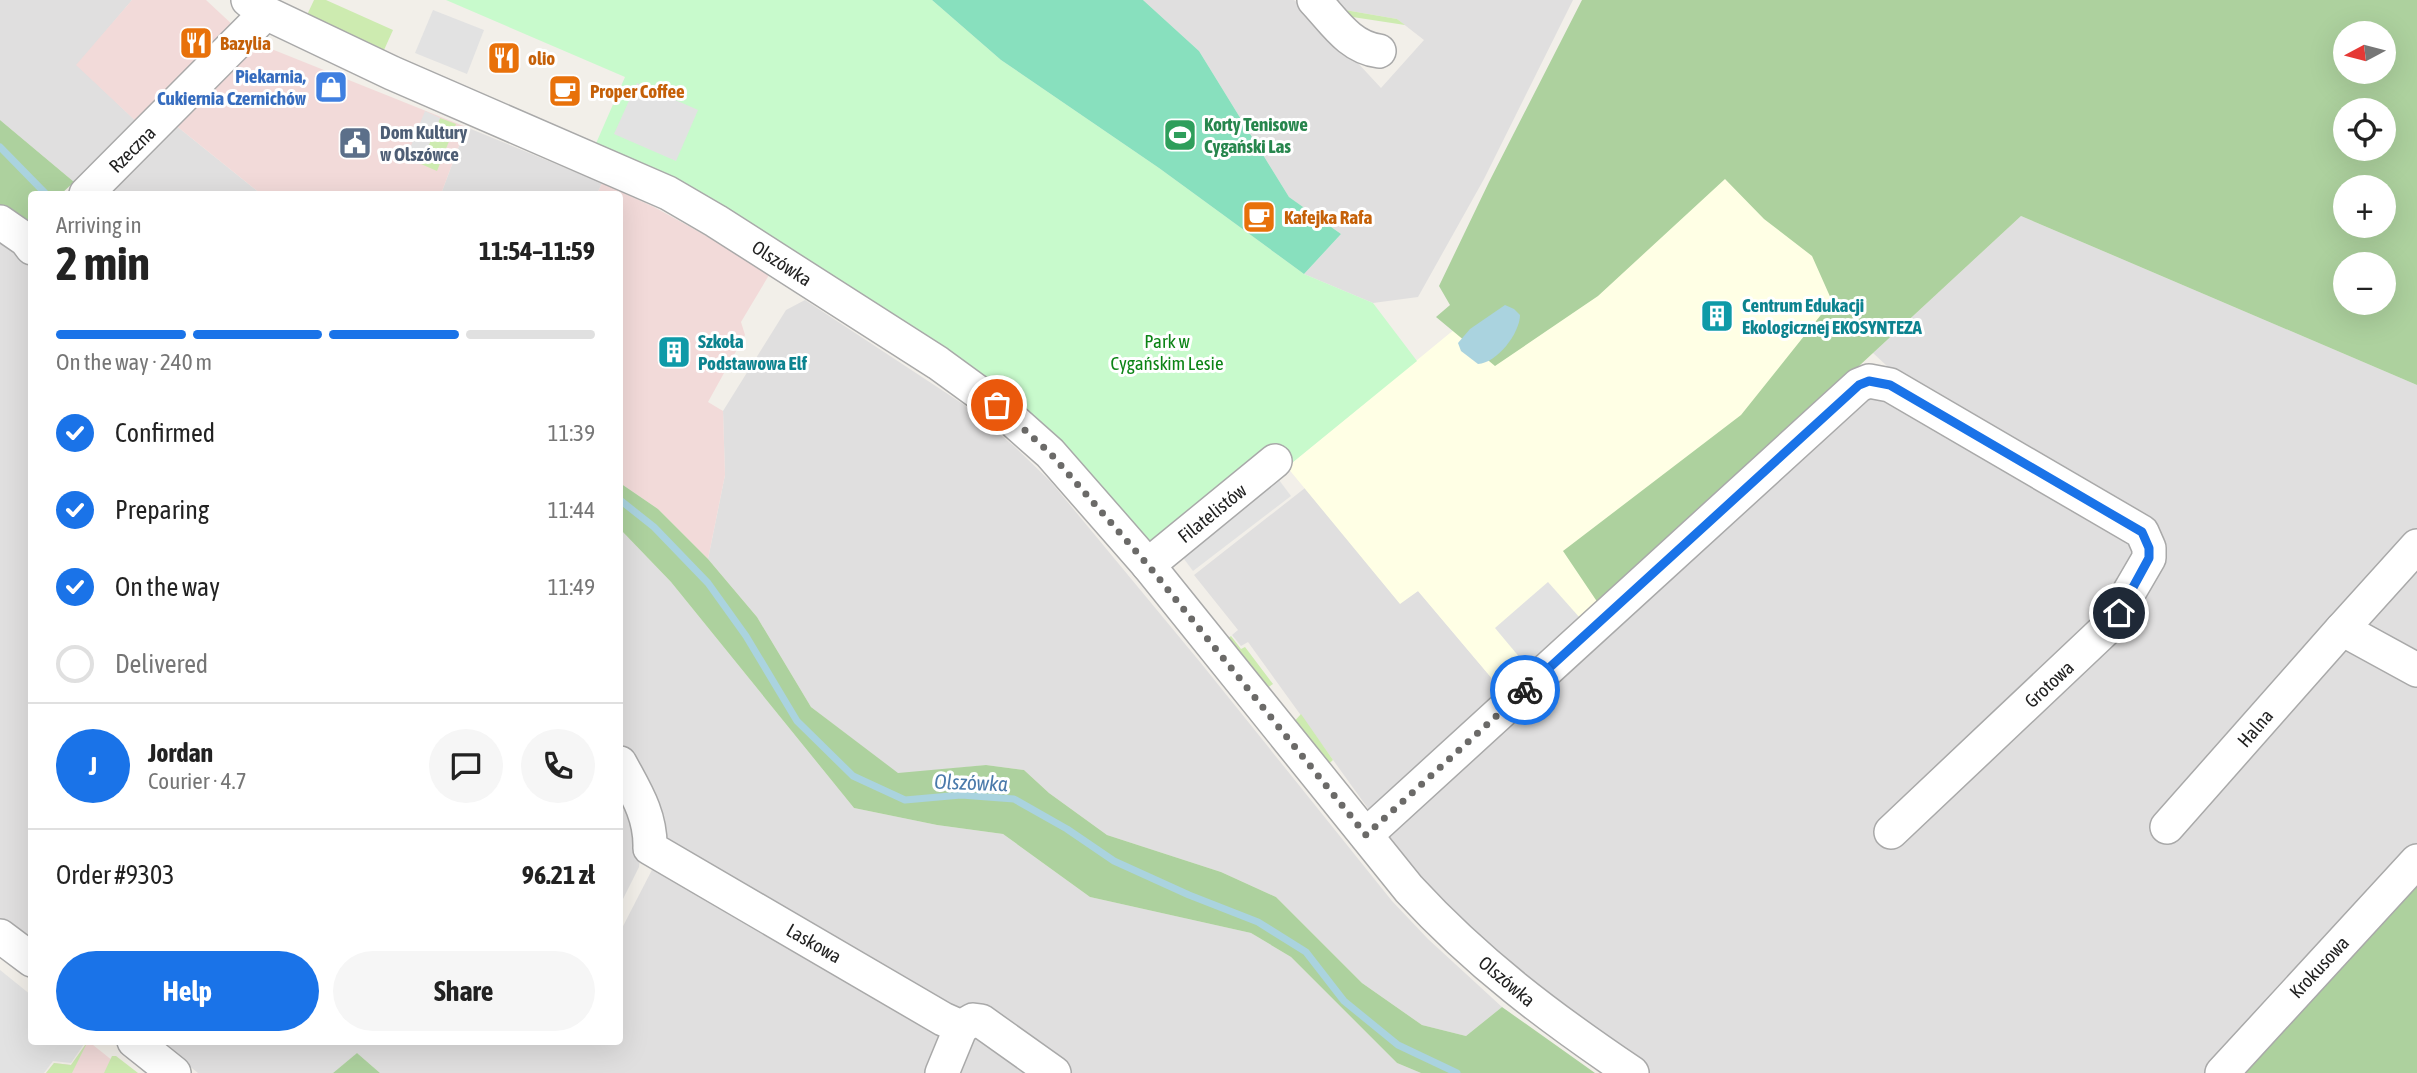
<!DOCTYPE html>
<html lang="en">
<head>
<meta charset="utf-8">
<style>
  body { margin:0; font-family:"Asap Condensed",sans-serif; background:#f6f6f6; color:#222; height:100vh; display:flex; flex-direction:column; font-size:26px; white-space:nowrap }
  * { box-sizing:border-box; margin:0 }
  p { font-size:23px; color:#767676 }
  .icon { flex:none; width:38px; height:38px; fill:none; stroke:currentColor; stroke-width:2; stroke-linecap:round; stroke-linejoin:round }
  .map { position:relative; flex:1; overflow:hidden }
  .sheet { position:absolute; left:28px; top:191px; width:595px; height:854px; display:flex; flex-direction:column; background:#fff; border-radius:7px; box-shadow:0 7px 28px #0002 }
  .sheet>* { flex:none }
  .needle { width:46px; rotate:263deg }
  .fabs { position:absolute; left:2333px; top:21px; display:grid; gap:14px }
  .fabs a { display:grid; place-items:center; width:63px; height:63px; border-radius:50%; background:#fff; box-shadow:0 7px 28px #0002; font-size:35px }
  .pin { position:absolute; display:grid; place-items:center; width:60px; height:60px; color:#fff; margin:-30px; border:4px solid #fff; border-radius:50%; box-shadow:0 2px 7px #0007 }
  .courier { position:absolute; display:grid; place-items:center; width:70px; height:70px; margin:-35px; border:5px solid #1a73e8; border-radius:50%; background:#fff; color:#222; box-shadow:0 2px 9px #0007 }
  .overview em { font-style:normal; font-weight:700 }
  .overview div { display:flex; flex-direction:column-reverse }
  .overview { display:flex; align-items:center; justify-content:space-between; height:119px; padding:0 28px }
  h1 { font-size:46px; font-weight:700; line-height:52px }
  .bar { display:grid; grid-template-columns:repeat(4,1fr); gap:10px 7px; align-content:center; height:84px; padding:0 28px }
  .bar i { height:9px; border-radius:5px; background:#e0e0e0 }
  .bar .selected { background:#1a73e8 }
  .bar p { grid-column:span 4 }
  .line { display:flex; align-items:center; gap:18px; padding:0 28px; border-top:2px solid #e0e0e0 }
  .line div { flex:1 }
  .round { display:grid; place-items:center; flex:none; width:74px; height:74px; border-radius:37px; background:#f6f6f6 }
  ol { padding:0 28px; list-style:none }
  li { display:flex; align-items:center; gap:21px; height:77px }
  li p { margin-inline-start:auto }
  li .icon { padding:7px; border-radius:50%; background:#1a73e8; color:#fff; stroke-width:4 }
  li:last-child { color:#767676 }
  li i { width:38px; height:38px; border:4px solid #e0e0e0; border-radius:50% }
  .primary-button { display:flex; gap:14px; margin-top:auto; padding:14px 28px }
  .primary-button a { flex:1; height:80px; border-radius:42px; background:#1a73e8; color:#fff; font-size:28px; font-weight:700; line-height:80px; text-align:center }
  .primary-button a+a { background:#f6f6f6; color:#222 }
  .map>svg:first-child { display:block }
  .residential { fill:#e0dfdf }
  .commercial { fill:#f2dad9 }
  .education { fill:#ffffe5 }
  .grass { fill:#cdebb0 }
  .forest { fill:#add19e; fill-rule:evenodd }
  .park { fill:#c8facc }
  .pitch { fill:#88e0be }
  .parking { fill:#e2e2e2 }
  .water { fill:#aad3df }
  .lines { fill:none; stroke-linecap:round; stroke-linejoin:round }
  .stream { stroke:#aad3df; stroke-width:7 }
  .minor-casing { stroke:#a9a9a9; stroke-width:36 }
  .minor { stroke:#fff; stroke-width:33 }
  .done { stroke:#6b6a68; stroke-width:7; stroke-dasharray:0 12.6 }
  .route { stroke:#1a73e8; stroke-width:9 }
  .labels { text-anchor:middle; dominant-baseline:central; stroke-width:6; stroke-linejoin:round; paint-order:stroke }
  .food-label { font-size:19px; font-weight:bold; fill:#c56008; stroke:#fff; text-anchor:start }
  .shop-label { font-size:19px; font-weight:bold; fill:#366cbe; stroke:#fff; text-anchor:end }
  .leisure-label { font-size:19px; font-weight:bold; fill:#27864d; stroke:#fff; text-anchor:start }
  .service-label { font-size:19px; font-weight:bold; fill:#4e5e75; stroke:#fff; text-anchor:start }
  .street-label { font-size:19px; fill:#222; stroke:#fff }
  .culture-label { font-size:19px; font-weight:bold; fill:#0d838f; stroke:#fff; text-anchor:start }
  .park-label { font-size:19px; fill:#0c8416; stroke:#fff }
  .water-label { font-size:21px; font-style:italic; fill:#4a7aab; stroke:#fff }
</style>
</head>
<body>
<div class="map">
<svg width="2417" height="1073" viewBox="0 0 2417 1073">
  <rect width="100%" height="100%" fill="#f2efe9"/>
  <!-- residential -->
  <g class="residential">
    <path d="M 0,0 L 132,0 L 77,65 L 142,127 L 96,172 L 74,182 L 0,120 Z"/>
    <path d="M 1143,0 L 1294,0 L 1318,20 L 1381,88 L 1424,40 L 1397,19 L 1345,10 L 1335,0 L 1573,0 L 1484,179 L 1418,297 L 1373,303 L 1304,274 L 1341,234 L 1289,197 L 1199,51 Z"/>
    <path d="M 174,124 L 261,194 L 106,194 Z"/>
    <path d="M 466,127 L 602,183 L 597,194 L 441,194 Z"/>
    <path d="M 2021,216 L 2417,385 L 2417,534 L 2161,829 L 2169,833 L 2337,641 L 2344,639 L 2352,640 L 2417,674 L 2417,848 L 2214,1073 L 1648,1073 L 1522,983 L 1483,952 L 1448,919 L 1413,880 L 1384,841 L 1383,835 L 1519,706 L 1859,392 L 1869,388 L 1890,392 L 2136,536 L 2142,552 L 2139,567 L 2106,622 L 1882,833 L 1889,842 L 2102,641 L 2122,616 L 2151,567 L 2156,552 L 2154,539 L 2149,529 L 1886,377 L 1887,366 L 1873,353 Z"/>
    <path d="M 0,233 L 14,246 L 32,271 L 31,943 L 0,919 Z"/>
    <path d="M 805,300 L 963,404 L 1014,446 L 1051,482 L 1200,662 L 1392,901 L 1428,939 L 1502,1007 L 1466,1036 L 1422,1025 L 1362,983 L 1276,897 L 1221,872 L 1107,835 L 1049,793 L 1024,770 L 986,765 L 898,774 L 811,707 L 757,617 L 708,559 L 725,475 L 723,411 L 786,310 Z"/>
    <path d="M 1305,488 L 1400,603 L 1418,591 L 1505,694 L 1372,814 L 1248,642 L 1241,646 L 1232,635 L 1238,630 L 1194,575 Z"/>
    <path d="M 620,529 L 671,582 L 854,808 L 937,825 L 1003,834 L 1090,897 L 1251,933 L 1291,957 L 1397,1063 L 1421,1073 L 1063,1073 L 966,1014 L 662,846 L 620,749 Z"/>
    <path d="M 2417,558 L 2417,661 L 2363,627 Z"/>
    <path d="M 620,782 L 641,847 L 639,867 L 620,905 Z"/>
    <path d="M 655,864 L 946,1031 L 932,1073 L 380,1073 L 357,1053 L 333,1073 L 198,1073 L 158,1041 L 620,1041 L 620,932 Z"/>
    <path d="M 971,1035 L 1037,1073 L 953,1073 Z"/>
  </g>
  <!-- commercial -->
  <g class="commercial">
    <path d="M 132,0 L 206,0 L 236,28 L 142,127 L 76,65 Z"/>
    <path d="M 254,42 L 466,127 L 441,194 L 261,194 L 174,124 Z"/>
    <path d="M 602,183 L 654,207 L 743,256 L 769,275 L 741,322 L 745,335 L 708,402 L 723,411 L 725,475 L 708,559 L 658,509 L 620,483 L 620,194 L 597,194 Z"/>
    <path d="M 88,1041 L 128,1073 L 46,1073 L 54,1063 L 71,1065 Z"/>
  </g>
  <!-- education -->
  <path class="education" d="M 1835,96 L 1873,353 L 1505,694 L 1418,591 L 1400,604 L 1287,467 L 1450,333 L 1691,168 Z"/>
  <!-- grass -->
  <g class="grass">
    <path d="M 314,0 L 326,0 L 393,30 L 384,50 L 307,15 Z"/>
    <path d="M 1345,10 L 1397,19 L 1405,25 L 1346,16 Z"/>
    <path d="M 440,118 L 456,124 L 437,171 L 421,164 Z"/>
    <path d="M 1231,636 L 1241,649 L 1245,647 L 1273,684 L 1267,688 L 1224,641 Z"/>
    <path d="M 1301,714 L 1333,760 L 1325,767 L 1291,725 Z"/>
    <path d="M 88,1041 L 72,1073 L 46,1073 L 54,1063 L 71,1065 Z"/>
    <path d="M 112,1056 L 116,1056 L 138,1073 L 104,1073 Z"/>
  </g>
  <!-- forest -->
  <g class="forest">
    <path d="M 1582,0 L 2417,0 L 2417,385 L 2021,216 L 1600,606 L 1563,551 L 1741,415 L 1832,301 L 1812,256 L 1764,219 L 1725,179 L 1598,296 L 1495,366 L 1436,317 L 1450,305 L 1439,286 L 1489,182 ZM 2345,33 L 2384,33 L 2384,72 L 2345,72 ZM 2345,110 L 2384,110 L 2384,149 L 2345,149 ZM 2345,187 L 2384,187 L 2384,226 L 2345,226 ZM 2345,264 L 2384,264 L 2384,303 L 2345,303 Z"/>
    <path d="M 0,120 L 74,182 L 61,194 L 32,194 L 31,219 L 26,221 L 0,213 Z"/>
    <path d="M 620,483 L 658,509 L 708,559 L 757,617 L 811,707 L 898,773 L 986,765 L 1024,770 L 1049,793 L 1107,835 L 1221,872 L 1276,897 L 1362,983 L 1422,1025 L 1466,1036 L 1502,1007 L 1595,1073 L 1421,1073 L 1397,1063 L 1291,957 L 1251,933 L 1090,897 L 1003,834 L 937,825 L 854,808 L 671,582 L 620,529 Z"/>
    <path d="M 2417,872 L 2417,1073 L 2233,1073 Z"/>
    <path d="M 357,1053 L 380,1073 L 333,1073 Z"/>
  </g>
  <!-- park -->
  <path class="park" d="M 446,0 L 932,0 L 1001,60 L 1159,168 L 1304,274 L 1373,303 L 1417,361 L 1287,467 L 1151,546 L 1097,489 L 594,148 L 625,77 Z"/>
  <!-- pitch -->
  <path class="pitch" d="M 932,0 L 1143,0 L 1199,51 L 1289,197 L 1341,234 L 1304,274 L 1159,168 L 1001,60 Z"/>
  <!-- parking -->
  <g class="parking">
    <path d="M 433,10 L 484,30 L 467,74 L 415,53 Z"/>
    <path d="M 637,83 L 698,110 L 676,161 L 614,134 Z"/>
    <path d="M 425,111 L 440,118 L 421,164 L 406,158 Z"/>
    <path d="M 1279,480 L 1291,496 L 1193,571 L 1181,555 Z"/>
    <path d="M 1548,582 L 1580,618 L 1526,665 L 1495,628 Z"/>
    <path d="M 0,970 L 31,995 L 32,1041 L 86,1041 L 71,1063 L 53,1061 L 44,1073 L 0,1073 Z"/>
  </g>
  <!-- water -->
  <path class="water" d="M 1505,305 L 1514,309 L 1520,315 C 1520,333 1497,363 1478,364 L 1461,351 L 1458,343 L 1470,329 Z"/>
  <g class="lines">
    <!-- stream -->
    <g class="stream">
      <path d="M 0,147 L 46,194"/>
      <path d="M 620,500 L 654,527 L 708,583 L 746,636 L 797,721 L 853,776 L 905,800 L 961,795 L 1014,799 L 1067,829 L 1114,861 L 1189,895 L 1258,922 L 1306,952 L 1344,1001 L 1398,1045 L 1457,1073"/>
    </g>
    <defs>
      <g id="minor">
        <path d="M 248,0 L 266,13 L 392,73 L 668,193 L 716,221 L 938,363 L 997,406 L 1050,453 L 1148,565 L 1409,889 C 1477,963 1549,1017 1632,1073"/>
        <path d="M 1314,0 C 1334,21 1349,47 1379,51"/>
        <path d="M 86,194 L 266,13"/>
        <path d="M 0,222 L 26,240 L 32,248"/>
        <path d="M 2417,546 L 2342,629 L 2417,670"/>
        <path d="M 1148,565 L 1275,461"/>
        <path d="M 620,763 C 635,791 651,815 650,848 L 943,1019 L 961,1027 L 973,1020 L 981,1021 L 1054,1073"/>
        <path d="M 2167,827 L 2342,629"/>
        <path d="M 1366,835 L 1859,385 L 1869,381 L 1890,385 L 2142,532 L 2149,548 L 2149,558 L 2110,625 L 1891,832"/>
        <path d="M 0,936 L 32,960"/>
        <path d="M 134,1041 L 174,1073"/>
        <path d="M 942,1073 L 961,1027"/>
        <path d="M 2222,1073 L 2417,861"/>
      </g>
    </defs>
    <!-- minor casing -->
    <use href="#minor" class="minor-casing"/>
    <!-- minor -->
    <use href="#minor" class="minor"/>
  </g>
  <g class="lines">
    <!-- done -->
    <path class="done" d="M 997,405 L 1050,453 L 1148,565 L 1366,835 L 1525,690"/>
    <!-- route -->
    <path class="route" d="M 1525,690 L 1859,385 L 1869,381 L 1890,385 L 2142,532 L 2149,548 L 2149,558 L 2119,613"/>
  </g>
  <!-- icons -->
  <defs>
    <symbol id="restaurant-square" viewBox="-11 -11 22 22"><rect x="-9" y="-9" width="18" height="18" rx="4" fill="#e8710a" stroke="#fff"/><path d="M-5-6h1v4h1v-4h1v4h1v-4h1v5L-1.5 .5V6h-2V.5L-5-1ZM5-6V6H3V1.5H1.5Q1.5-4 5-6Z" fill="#fff"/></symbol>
    <symbol id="shop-square" viewBox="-11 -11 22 22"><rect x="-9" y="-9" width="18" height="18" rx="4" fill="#3f7fe0" stroke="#fff"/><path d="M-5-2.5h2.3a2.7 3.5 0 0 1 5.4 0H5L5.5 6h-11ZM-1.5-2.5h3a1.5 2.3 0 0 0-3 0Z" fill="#fff"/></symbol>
    <symbol id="cafe-square" viewBox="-11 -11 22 22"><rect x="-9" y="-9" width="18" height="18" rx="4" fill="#e8710a" stroke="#fff"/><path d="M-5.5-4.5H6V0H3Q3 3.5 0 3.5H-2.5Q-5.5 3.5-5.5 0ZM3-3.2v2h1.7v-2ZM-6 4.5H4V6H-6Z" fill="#fff"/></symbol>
    <symbol id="stadium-square" viewBox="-11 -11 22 22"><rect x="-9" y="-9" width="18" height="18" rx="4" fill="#2e9e5b" stroke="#fff"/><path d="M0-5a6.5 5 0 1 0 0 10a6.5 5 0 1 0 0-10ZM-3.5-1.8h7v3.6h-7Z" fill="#fff"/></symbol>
    <symbol id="civic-square" viewBox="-11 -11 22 22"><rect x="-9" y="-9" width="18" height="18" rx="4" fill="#5c6f8a" stroke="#fff"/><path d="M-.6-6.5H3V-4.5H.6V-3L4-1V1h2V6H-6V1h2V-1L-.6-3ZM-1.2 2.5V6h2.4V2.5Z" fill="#fff"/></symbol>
    <symbol id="building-square" viewBox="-11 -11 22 22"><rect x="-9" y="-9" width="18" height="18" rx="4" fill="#0f9aa8" stroke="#fff"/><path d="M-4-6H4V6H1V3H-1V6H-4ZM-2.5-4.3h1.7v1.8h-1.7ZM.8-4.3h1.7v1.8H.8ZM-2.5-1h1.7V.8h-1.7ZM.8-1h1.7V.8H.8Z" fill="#fff"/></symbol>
  </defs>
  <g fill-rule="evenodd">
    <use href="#restaurant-square" x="177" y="24" width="38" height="38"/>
    <use href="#restaurant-square" x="485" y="39" width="38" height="38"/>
    <use href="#shop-square" x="312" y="68" width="38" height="38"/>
    <use href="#cafe-square" x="546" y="72" width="38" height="38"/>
    <use href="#stadium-square" x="1161" y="116" width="38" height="38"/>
    <use href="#civic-square" x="336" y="124" width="38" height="38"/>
    <use href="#cafe-square" x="1240" y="198" width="38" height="38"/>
    <use href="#building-square" x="1698" y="297" width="38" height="38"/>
    <use href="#building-square" x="655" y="333" width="38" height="38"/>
  </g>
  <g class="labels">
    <!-- food labels -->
    <g class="food-label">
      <text x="220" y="43">Bazylia</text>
      <text x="528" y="58">olio</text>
      <text x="590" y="91">Proper Coffee</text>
      <text x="1284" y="217">Kafejka Rafa</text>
    </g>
    <!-- shop labels -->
    <g class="shop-label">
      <text x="306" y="76">Piekarnia,<tspan x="306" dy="22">Cukiernia Czernichów</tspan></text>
    </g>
    <!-- leisure labels -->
    <g class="leisure-label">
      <text x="1204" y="124">Korty Tenisowe<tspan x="1204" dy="22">Cygański Las</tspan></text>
    </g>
    <!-- service labels -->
    <g class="service-label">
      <text x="380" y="132">Dom Kultury<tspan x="380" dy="22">w Olszówce</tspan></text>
    </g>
    <!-- street labels -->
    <g class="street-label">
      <text transform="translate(132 149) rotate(-45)">Rzeczna</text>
      <text transform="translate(782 263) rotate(33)">Olszówka</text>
      <text transform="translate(1212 513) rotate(-39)">Filatelistów</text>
      <text transform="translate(2049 684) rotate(-43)">Grotowa</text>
      <text transform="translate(2255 728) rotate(-49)">Halna</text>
      <text transform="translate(814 943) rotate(30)">Laskowa</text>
      <text transform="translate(2319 967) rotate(-47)">Krokusowa</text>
      <text transform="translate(1507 981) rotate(40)">Olszówka</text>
    </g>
    <!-- culture labels -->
    <g class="culture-label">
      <text x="1742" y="305">Centrum Edukacji<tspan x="1742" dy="22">Ekologicznej EKOSYNTEZA</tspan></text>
      <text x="698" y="341">Szkoła<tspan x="698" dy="22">Podstawowa Elf</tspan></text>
    </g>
    <!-- park labels -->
    <g class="park-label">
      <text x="1167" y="341">Park w<tspan x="1167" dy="22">Cygańskim Lesie</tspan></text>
    </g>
    <!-- water labels -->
    <g class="water-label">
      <text transform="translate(971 782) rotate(2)">Olszówka</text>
    </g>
  </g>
</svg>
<div class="fabs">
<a><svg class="needle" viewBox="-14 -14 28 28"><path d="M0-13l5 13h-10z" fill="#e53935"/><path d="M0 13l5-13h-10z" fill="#767676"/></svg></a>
<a><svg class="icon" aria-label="locate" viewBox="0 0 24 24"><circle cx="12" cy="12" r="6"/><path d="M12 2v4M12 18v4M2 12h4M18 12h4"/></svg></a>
<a>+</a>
<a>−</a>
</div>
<div class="pin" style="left:997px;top:405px;background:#ea580c"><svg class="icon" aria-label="bag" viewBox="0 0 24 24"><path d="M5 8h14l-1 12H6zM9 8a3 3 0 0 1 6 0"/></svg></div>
<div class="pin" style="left:2119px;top:613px;background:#1f2937"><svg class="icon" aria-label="home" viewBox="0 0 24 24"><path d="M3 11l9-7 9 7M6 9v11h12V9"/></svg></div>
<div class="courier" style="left:1525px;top:690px"><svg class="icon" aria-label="bike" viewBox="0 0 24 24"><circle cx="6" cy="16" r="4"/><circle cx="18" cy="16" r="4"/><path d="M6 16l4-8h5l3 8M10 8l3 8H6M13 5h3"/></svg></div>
<section class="sheet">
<div class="overview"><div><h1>2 min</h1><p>Arriving in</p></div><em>11:54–11:59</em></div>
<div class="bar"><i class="selected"></i><i class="selected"></i><i class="selected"></i><i></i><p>On the way · 240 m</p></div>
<ol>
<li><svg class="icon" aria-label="check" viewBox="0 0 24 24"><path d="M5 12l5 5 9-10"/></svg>Confirmed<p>11:39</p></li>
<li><svg class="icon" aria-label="check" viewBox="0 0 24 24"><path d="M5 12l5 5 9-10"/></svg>Preparing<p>11:44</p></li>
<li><svg class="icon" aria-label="check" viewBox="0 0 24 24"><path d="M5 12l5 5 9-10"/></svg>On the way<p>11:49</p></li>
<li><i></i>Delivered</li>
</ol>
<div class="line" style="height:126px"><b class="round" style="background:#1a73e8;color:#fff">J</b><div><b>Jordan</b><p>Courier · 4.7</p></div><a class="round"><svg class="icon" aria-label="chat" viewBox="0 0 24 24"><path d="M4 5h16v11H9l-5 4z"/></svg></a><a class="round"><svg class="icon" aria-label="phone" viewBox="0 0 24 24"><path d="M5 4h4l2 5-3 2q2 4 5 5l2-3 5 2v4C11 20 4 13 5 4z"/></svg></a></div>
<div class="line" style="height:91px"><div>Order #9303</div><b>96.21 zł</b></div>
<div class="primary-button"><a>Help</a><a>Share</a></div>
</section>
</div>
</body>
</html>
